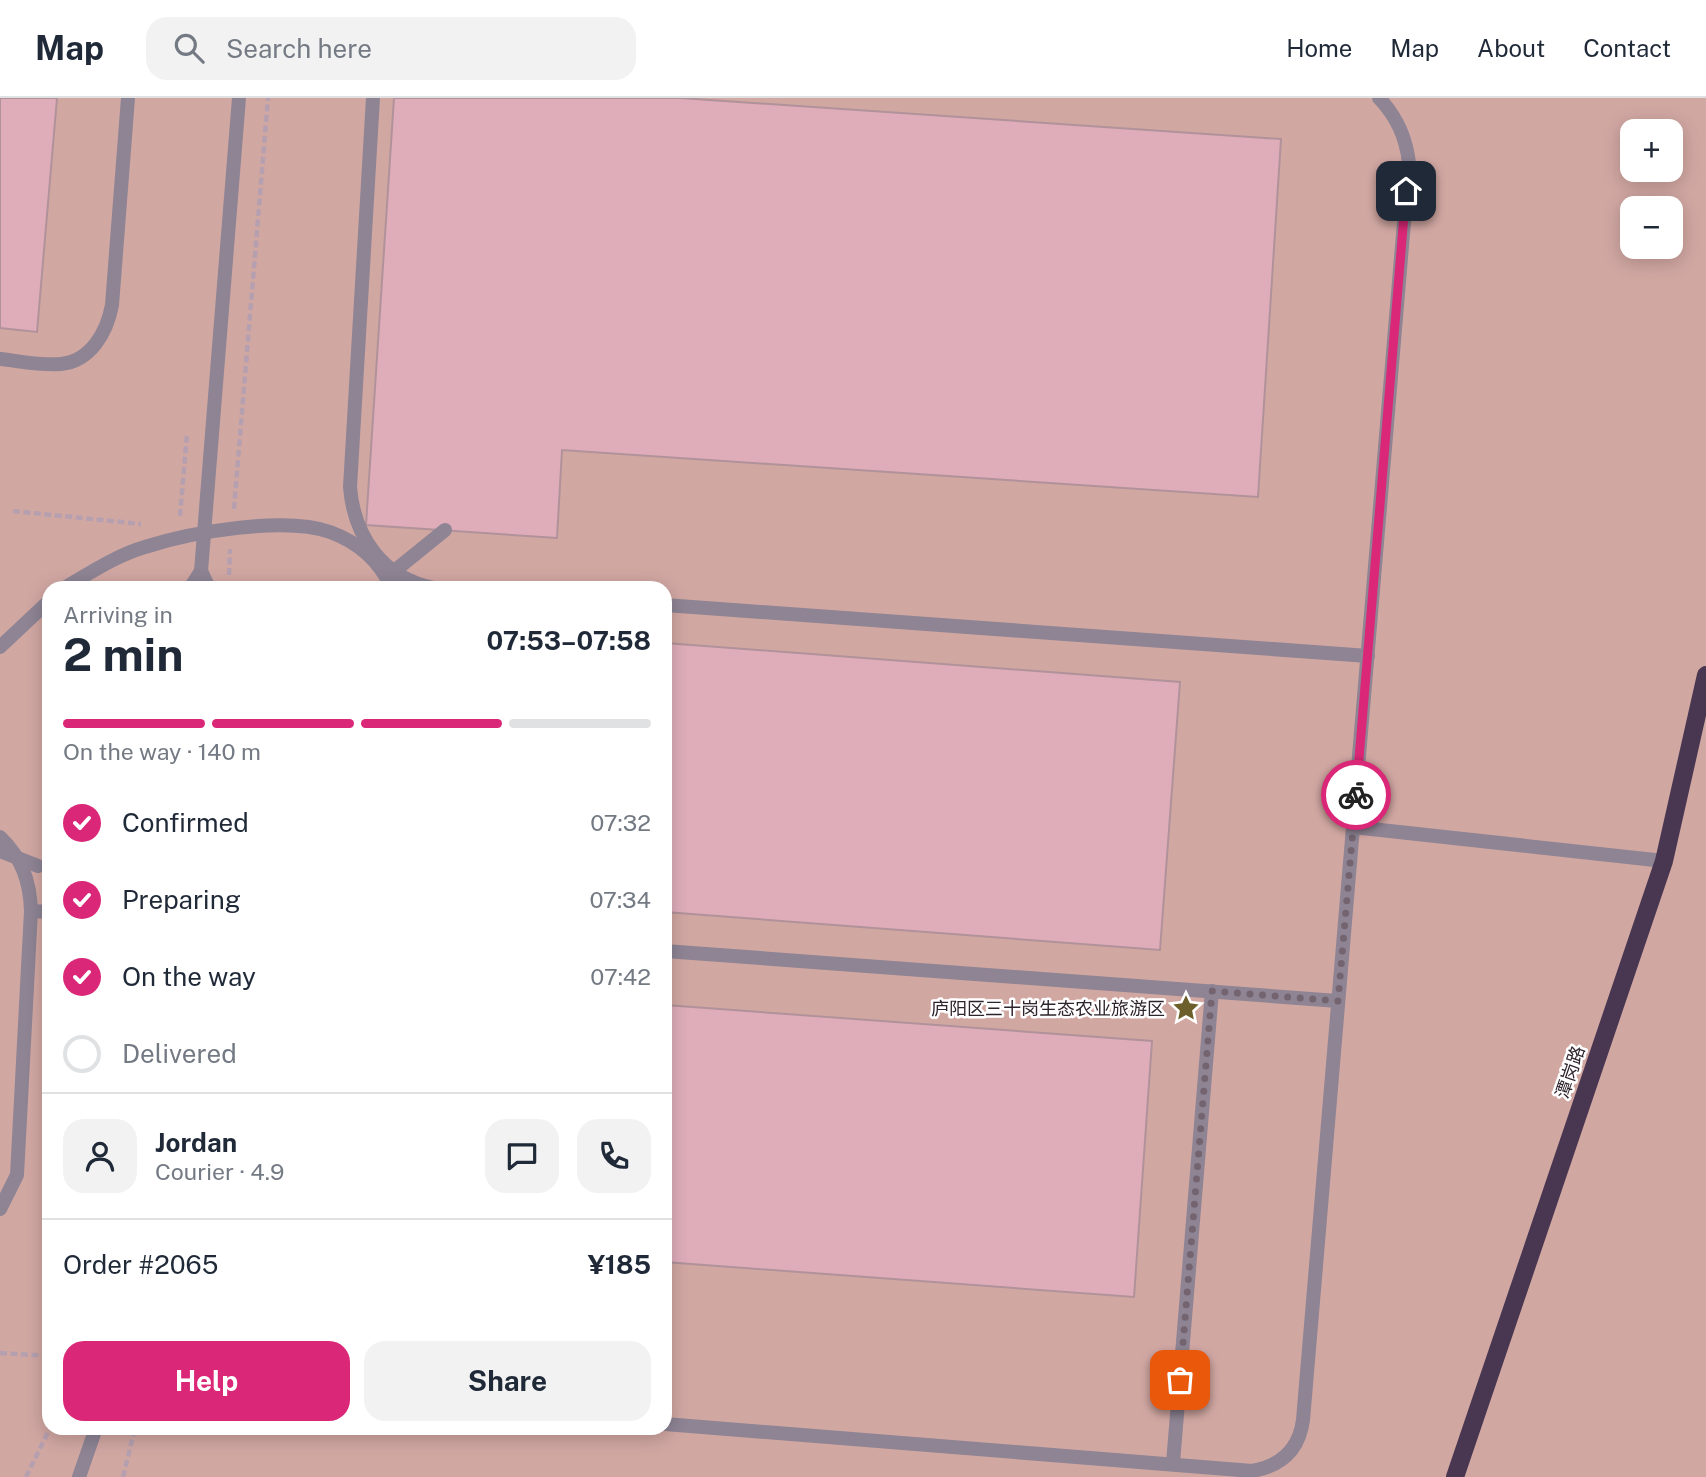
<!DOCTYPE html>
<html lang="en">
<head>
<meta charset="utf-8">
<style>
  body { margin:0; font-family:"Public Sans","Noto Sans SC",sans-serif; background:#f2f2f3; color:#1f2937; height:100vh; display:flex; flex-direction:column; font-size:26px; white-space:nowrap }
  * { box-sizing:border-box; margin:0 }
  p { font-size:23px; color:#747a83 }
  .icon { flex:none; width:38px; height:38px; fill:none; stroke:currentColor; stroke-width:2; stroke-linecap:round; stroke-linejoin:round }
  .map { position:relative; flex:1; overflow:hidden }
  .sheet { position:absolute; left:42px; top:483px; width:630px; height:854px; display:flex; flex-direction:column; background:#fff; border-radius:21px; box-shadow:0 4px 18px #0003 }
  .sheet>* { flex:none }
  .tools { position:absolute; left:1620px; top:21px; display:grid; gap:14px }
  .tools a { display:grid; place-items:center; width:63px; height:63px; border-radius:14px; background:#fff; box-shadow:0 4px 18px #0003; font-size:35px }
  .pin { position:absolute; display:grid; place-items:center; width:60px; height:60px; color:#fff; margin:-30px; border-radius:14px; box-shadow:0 4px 10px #0006 }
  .courier { position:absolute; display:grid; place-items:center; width:70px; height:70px; margin:-35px; border:5px solid #db2777; border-radius:50%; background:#fff; color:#222; box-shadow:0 2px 9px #0007 }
  .headline em { font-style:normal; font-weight:700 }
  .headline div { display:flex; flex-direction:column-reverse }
  .headline { display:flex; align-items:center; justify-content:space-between; height:119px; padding:0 21px }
  h1 { font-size:46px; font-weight:700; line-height:52px }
  .bar { display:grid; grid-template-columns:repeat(4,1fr); gap:10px 7px; align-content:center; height:84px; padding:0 21px }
  .bar i { height:9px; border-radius:5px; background:#e0e1e3 }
  .bar .selected { background:#db2777 }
  .bar p { grid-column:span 4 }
  .line { display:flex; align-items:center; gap:18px; padding:0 21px; border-top:2px solid #e0e1e3 }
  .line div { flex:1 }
  .round { display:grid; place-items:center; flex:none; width:74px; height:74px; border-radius:21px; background:#f2f2f3 }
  ol { padding:0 21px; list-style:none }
  li { display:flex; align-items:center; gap:21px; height:77px }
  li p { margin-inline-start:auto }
  li .icon { padding:7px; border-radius:50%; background:#db2777; color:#fff; stroke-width:4 }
  li:last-child { color:#747a83 }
  li i { width:38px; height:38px; border:4px solid #e0e1e3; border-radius:50% }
  .action { display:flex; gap:14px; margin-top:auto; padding:14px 21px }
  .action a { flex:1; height:80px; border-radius:21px; background:#db2777; color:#fff; font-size:28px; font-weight:700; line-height:80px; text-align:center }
  .action a+a { background:#f2f2f3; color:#1f2937 }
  header { display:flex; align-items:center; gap:42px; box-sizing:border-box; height:98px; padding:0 35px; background:#fff; border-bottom:2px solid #e0e1e3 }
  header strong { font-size:33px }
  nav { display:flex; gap:38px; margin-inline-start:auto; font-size:24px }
  .search { width:490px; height:63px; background:#f2f2f3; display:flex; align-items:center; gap:18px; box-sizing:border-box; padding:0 24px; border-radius:21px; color:#747a83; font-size:26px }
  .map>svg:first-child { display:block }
  .green { fill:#d1a7a2; fill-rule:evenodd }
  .building { fill:#dfadba; stroke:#b1929a; stroke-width:2 }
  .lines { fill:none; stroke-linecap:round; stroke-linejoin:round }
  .path { stroke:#b6a0b0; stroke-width:4.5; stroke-dasharray:7 3.5; stroke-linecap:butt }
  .service { stroke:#8e8494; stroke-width:14 }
  .minor { stroke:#8e8494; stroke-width:14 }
  .primary { stroke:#493752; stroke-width:18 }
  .minor-bridge { stroke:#8e8494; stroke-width:14 }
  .done { stroke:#74646f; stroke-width:7; stroke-dasharray:0 12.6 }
  .route { stroke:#db2777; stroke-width:9 }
  .labels { text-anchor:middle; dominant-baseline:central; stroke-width:5; stroke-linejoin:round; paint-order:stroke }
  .poi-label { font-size:18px; fill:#2e242b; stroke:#fff; text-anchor:end }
  .street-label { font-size:18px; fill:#2e242b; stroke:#fff }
</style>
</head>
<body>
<header>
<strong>Map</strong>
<div class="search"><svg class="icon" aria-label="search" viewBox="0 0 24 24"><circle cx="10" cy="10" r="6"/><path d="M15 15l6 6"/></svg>Search here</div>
<nav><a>Home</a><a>Map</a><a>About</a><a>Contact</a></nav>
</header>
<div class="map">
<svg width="1706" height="1379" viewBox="0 0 1706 1379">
  <rect width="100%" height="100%" fill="#f5daed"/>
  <!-- green -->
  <path class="green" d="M 0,0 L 1706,0 L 1706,1379 L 0,1379 ZM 1633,33 L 1671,33 L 1671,72 L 1633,72 ZM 1633,110 L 1671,110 L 1671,149 L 1633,149 ZM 49,490 L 665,490 L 665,1330 L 49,1330 Z"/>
  <!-- building -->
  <g class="building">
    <path d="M 0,0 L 57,0 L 37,234 L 0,230 Z"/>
    <path d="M 394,0 L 680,0 L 1281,41 L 1258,399 L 562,352 L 557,440 L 366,427 Z"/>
    <path d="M 665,545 L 1180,584 L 1160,852 L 665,814 Z"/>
    <path d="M 665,907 L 1152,943 L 1134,1199 L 665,1164 Z"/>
  </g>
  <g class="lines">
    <!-- path -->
    <g class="path">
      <path d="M 234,411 L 268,0"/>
      <path d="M 13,413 L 141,426"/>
      <path d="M 180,418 L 187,336"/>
      <path d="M 229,477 L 230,451"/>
      <path d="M 0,1255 L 49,1258"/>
      <path d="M 26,1379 L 50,1330"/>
      <path d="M 123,1379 L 135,1330"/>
    </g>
    <!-- service -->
    <g class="service">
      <path d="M 373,0 L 350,389 C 354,439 383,480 434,490"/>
      <path d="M 0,261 C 19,263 42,268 61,266 C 91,263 107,234 112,207 L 128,0"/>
      <path d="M 201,473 L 239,0"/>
      <path d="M 190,490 L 201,473 L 209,490"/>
      <path d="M 665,507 L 1368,558"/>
      <path d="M 1353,729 L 1664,763"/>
      <path d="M 0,739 C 22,760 30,783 31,813 L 17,1077 L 0,1111"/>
      <path d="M 31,813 L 49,814"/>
      <path d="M 665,853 L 1338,903"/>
      <path d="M 665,1326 L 1252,1373 C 1281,1368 1299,1352 1303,1322 L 1409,65 C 1406,39 1397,19 1379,0"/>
      <path d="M 79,1379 L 96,1330"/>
    </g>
    <!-- minor -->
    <g class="minor">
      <path d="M 0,549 L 49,503"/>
      <path d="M 1173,1365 L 1212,893"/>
    </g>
    <!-- primary -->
    <path class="primary" d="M 1455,1379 L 1664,763 L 1706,577"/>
    <!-- minor-bridge -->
    <g class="minor-bridge">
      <path d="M 387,479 L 445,432"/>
      <path d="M 64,490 C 90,475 117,457 145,449 C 191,434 285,418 330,434 C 358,444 379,463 392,490"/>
      <path d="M 0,753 L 38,768"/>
    </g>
  </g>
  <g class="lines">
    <!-- done -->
    <path class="done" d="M 1180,1282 L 1212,893 L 1338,903 L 1356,697"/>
    <!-- route -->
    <path class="route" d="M 1356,697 L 1406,93"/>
  </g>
  <!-- icons -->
  <defs>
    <symbol id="sight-bare" viewBox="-9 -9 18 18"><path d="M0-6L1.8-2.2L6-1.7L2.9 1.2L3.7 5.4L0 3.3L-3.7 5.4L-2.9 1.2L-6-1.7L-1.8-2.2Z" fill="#6c5f2c" stroke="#fff" stroke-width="2.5" paint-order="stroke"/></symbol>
  </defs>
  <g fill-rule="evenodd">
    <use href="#sight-bare" x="1167" y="891" width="38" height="38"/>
  </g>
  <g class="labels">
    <!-- poi labels -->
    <g class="poi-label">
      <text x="1165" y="910">庐阳区三十岗生态农业旅游区</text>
    </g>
    <!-- street labels -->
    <g class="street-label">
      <text transform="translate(1570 974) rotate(-71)">潭岗路</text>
    </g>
  </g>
</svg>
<div class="tools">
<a>+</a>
<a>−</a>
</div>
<div class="pin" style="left:1180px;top:1282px;background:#ea580c"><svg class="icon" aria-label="bag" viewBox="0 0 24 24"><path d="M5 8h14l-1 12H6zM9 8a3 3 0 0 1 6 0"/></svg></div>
<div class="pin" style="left:1406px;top:93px;background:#1f2937"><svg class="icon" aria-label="home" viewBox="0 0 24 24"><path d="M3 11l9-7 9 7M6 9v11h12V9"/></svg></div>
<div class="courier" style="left:1356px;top:697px"><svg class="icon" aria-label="bike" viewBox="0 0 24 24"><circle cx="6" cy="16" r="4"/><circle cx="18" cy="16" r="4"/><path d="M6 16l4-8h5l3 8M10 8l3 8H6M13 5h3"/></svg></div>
<section class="sheet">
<div class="headline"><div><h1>2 min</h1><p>Arriving in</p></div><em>07:53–07:58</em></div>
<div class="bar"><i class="selected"></i><i class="selected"></i><i class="selected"></i><i></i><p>On the way · 140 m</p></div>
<ol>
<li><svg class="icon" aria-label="check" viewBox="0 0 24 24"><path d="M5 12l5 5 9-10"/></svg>Confirmed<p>07:32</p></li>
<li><svg class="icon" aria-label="check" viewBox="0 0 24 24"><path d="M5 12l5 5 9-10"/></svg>Preparing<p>07:34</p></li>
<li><svg class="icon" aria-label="check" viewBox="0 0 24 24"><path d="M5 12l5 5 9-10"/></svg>On the way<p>07:42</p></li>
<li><i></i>Delivered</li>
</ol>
<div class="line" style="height:126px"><a class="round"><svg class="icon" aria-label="person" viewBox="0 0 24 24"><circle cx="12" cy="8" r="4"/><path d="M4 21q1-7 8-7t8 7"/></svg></a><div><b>Jordan</b><p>Courier · 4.9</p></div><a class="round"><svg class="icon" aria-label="chat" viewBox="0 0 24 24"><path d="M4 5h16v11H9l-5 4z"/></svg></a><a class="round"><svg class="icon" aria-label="phone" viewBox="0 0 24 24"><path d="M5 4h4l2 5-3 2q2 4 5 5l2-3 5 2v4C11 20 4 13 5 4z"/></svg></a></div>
<div class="line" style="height:91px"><div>Order #2065</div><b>¥185</b></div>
<div class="action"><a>Help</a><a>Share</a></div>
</section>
</div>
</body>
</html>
